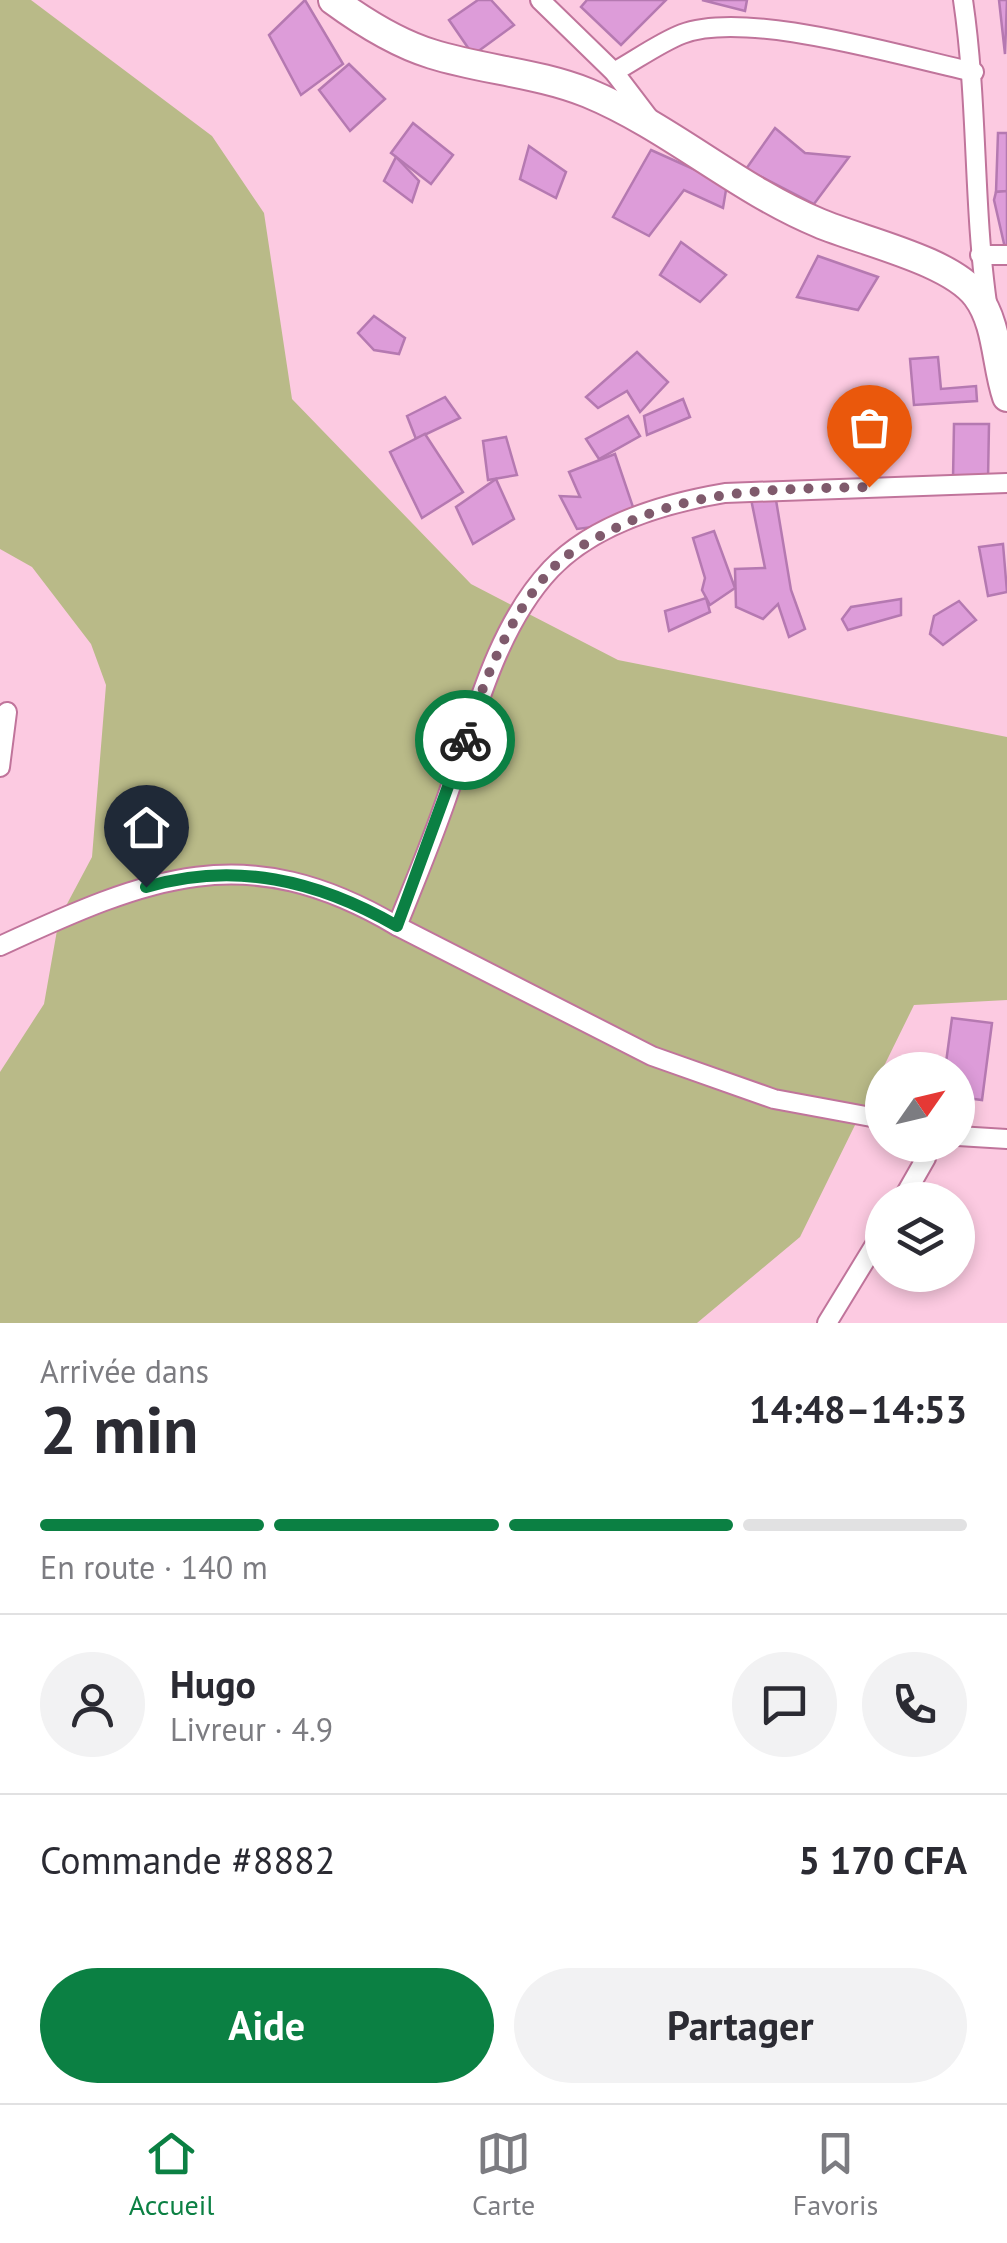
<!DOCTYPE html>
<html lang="fr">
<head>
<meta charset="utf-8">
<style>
  body { margin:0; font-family:"PT Sans",sans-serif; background:#f2f2f3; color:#2b2b33; height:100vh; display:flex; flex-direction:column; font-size:38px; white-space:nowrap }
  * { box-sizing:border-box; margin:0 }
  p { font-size:32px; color:#7c7c81 }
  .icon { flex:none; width:55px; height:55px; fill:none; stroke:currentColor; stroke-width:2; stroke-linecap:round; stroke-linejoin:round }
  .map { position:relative; height:1323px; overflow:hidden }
  .sheet { display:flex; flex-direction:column; background:#fff; flex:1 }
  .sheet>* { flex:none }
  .needle { width:65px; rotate:56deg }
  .controls { position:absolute; left:865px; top:1052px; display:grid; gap:20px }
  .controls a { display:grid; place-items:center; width:110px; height:110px; border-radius:50%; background:#fff; box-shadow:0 5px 15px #0003; font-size:50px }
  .pin { position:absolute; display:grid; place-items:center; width:85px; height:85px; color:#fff; margin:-102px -42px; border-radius:50% 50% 50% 0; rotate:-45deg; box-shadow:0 0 10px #0007 }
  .pin .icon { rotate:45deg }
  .courier { position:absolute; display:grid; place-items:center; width:100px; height:100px; margin:-50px; border:8px solid #0b8043; border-radius:50%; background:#fff; color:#222; box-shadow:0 2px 12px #0007 }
  .head em { font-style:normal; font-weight:700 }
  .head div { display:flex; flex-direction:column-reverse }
  .head { display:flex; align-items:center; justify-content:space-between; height:170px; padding:0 40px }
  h1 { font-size:65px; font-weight:700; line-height:75px }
  .bar { display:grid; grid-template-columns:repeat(4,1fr); gap:15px 10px; align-content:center; height:120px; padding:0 40px }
  .bar i { height:12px; border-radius:8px; background:#e1e1e2 }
  .bar .current { background:#0b8043 }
  .bar p { grid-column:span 4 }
  .line { display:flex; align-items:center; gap:25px; padding:0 40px; border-top:2px solid #e1e1e2 }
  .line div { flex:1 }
  .round { display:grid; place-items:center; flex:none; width:105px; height:105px; border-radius:52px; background:#f2f2f3 }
  .button { display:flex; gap:20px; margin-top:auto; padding:20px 40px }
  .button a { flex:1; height:115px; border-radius:60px; background:#0b8043; color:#fff; font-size:40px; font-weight:700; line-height:115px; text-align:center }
  .button a+a { background:#f2f2f3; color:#2b2b33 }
  .menu { display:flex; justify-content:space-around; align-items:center; height:140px; border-top:2px solid #e1e1e2; background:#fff; font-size:28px; color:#7c7c81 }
  .menu a { display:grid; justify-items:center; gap:5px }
  .menu .current { color:#0b8043 }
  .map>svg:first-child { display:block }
  .green { fill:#b9ba88 }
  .building { fill:#dd9cd9; stroke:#b579b1; stroke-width:2.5 }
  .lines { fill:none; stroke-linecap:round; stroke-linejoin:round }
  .street-casing { stroke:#c0749b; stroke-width:22 }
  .secondary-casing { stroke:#c0749b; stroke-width:32 }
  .street { stroke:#fff; stroke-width:18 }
  .secondary { stroke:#fff; stroke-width:28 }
  .done { stroke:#7f5a6c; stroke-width:10; stroke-dasharray:0 18 }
  .route { stroke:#0b8043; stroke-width:12 }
</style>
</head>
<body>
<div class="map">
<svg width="1007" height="1323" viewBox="0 0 1007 1323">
  <rect width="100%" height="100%" fill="#fccae1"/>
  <!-- green -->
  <path class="green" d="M 0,0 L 31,0 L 212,136 L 264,213 L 292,399 L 471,584 L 618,660 L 1007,737 L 1007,1000 L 914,1005 L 800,1237 L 697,1323 L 0,1323 L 0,1072 L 44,1004 L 59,919 L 92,857 L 106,685 L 91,644 L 32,567 L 0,549 Z"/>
  <!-- building -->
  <g class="building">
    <path d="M 305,0 L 343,64 L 301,95 L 269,35 Z"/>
    <path d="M 478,0 L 491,0 L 514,25 L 473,55 L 449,20 Z"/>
    <path d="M 587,0 L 666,0 L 621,45 L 581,7 Z"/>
    <path d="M 702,0 L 747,0 L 745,11 Z"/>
    <path d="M 999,0 L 1007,0 L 1005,54 Z"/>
    <path d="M 349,64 L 385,99 L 350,131 L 319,90 Z"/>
    <path d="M 413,123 L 453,155 L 431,184 L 391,153 Z"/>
    <path d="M 775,128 L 805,153 L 849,157 L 814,204 L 746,169 Z"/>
    <path d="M 998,133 L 1007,133 L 1007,191 L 996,192 Z"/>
    <path d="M 529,146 L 566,172 L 556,198 L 520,179 Z"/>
    <path d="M 651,150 L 727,184 L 723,208 L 684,190 L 649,236 L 613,217 Z"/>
    <path d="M 396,157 L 419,181 L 412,202 L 384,181 Z"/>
    <path d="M 1007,191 L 1007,247 L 1005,248 L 994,200 L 996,192 Z"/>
    <path d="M 681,242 L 726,275 L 700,302 L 660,275 Z"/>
    <path d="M 818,256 L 878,277 L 858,310 L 797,297 Z"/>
    <path d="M 374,316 L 405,338 L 399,354 L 374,350 L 358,333 Z"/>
    <path d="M 637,352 L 668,382 L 640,412 L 627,391 L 598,408 L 586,397 Z"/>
    <path d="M 938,357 L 941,389 L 976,386 L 977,401 L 914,405 L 910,359 Z"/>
    <path d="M 445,397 L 460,418 L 416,439 L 407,416 Z"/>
    <path d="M 683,399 L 690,417 L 647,435 L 644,416 Z"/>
    <path d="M 628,416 L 640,436 L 599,459 L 586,439 Z"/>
    <path d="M 954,424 L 989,424 L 988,480 L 953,479 Z"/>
    <path d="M 425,434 L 463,492 L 422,518 L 390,452 Z"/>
    <path d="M 506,437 L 517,475 L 488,480 L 483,441 Z"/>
    <path d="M 615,454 L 634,510 L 609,525 L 577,529 L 560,496 L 580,497 L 569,472 Z"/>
    <path d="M 496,479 L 514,519 L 473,544 L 456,507 Z"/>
    <path d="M 751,499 L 776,500 L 791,590 L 805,629 L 789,637 L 778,604 L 763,619 L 736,607 L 735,569 L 765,568 Z"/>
    <path d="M 714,531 L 735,588 L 710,605 L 702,590 L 705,578 L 693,538 Z"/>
    <path d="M 1003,544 L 1007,592 L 988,596 L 979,547 Z"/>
    <path d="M 706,598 L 710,612 L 669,631 L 665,611 Z"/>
    <path d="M 901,599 L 901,615 L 848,630 L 842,619 L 851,607 Z"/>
    <path d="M 959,601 L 976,620 L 943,645 L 930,634 L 934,616 Z"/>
    <path d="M 952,1018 L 992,1023 L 982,1100 L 958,1097 L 958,1070 L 945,1070 Z"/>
  </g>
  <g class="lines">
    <defs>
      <g id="street">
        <path d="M 540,0 L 614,72 L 649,118"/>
        <path d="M 963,0 C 978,101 973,203 987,303"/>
        <path d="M 614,72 C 636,60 659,43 682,34 C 747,9 903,57 974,72"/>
        <path d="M 980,255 L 1007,255"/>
        <path d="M 0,767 L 7,712"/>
        <path d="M 397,926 L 652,1056 L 774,1099 L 882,1119"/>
        <path d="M 0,946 C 148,878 245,836 397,926 C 414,884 432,841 447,797 C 473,723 495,628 551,569 C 594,524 666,503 725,493 L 1007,483"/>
        <path d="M 958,1136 L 1007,1139"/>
        <path d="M 902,1200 L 926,1158 L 925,1145"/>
        <path d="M 827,1323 L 882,1233"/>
      </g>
      <path id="secondary" d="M 333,0 C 363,22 396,43 432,54 C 483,70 539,73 588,93 C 670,127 737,189 819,223 C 861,241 950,260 977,296 C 998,324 996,365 1007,397"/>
    </defs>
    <!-- street casing -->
    <use href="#street" class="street-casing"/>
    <!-- secondary casing -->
    <use href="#secondary" class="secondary-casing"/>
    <!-- street -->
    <use href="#street" class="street"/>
    <!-- secondary -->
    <use href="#secondary" class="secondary"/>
  </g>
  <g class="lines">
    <!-- done -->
    <path class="done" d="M 465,740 C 483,683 509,615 551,570 C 566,553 588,542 608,532 C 691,488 778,489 869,487"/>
    <!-- route -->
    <path class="route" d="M 146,887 C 235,861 317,880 397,926 L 465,740"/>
  </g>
</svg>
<div class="controls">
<a><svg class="needle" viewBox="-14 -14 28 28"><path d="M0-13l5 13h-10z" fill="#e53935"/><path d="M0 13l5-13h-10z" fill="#7c7c81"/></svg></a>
<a><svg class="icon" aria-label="layers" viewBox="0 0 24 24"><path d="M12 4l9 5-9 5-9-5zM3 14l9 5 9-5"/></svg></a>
</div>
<div class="pin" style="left:869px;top:487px;background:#ea580c"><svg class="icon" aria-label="bag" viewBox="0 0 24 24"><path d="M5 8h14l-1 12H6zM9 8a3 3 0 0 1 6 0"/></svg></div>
<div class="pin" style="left:146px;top:887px;background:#1f2937"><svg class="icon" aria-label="home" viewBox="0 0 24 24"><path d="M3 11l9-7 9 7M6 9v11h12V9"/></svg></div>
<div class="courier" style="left:465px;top:740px"><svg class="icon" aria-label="bike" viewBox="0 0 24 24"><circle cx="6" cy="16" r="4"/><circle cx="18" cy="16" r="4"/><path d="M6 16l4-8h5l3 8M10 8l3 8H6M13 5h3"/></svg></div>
</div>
<section class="sheet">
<div class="head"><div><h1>2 min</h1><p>Arrivée dans</p></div><em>14:48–14:53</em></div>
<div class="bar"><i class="current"></i><i class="current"></i><i class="current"></i><i></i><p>En route · 140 m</p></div>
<div class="line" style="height:180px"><a class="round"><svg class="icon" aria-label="person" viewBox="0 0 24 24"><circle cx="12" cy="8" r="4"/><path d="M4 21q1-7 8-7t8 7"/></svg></a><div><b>Hugo</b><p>Livreur · 4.9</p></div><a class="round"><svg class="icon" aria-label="chat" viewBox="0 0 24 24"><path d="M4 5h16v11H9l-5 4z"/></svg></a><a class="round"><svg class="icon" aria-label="phone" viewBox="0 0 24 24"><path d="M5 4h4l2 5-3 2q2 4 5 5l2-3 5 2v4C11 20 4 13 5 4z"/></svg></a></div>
<div class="line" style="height:130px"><div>Commande #8882</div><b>5 170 CFA</b></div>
<div class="button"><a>Aide</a><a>Partager</a></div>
</section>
<nav class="menu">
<a class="current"><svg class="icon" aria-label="home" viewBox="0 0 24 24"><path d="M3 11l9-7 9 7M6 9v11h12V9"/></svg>Accueil</a>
<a><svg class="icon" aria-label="map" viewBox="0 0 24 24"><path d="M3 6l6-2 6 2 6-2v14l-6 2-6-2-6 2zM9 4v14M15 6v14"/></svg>Carte</a>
<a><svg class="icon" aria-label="saved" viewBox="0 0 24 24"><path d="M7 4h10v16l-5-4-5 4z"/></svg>Favoris</a>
</nav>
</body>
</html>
